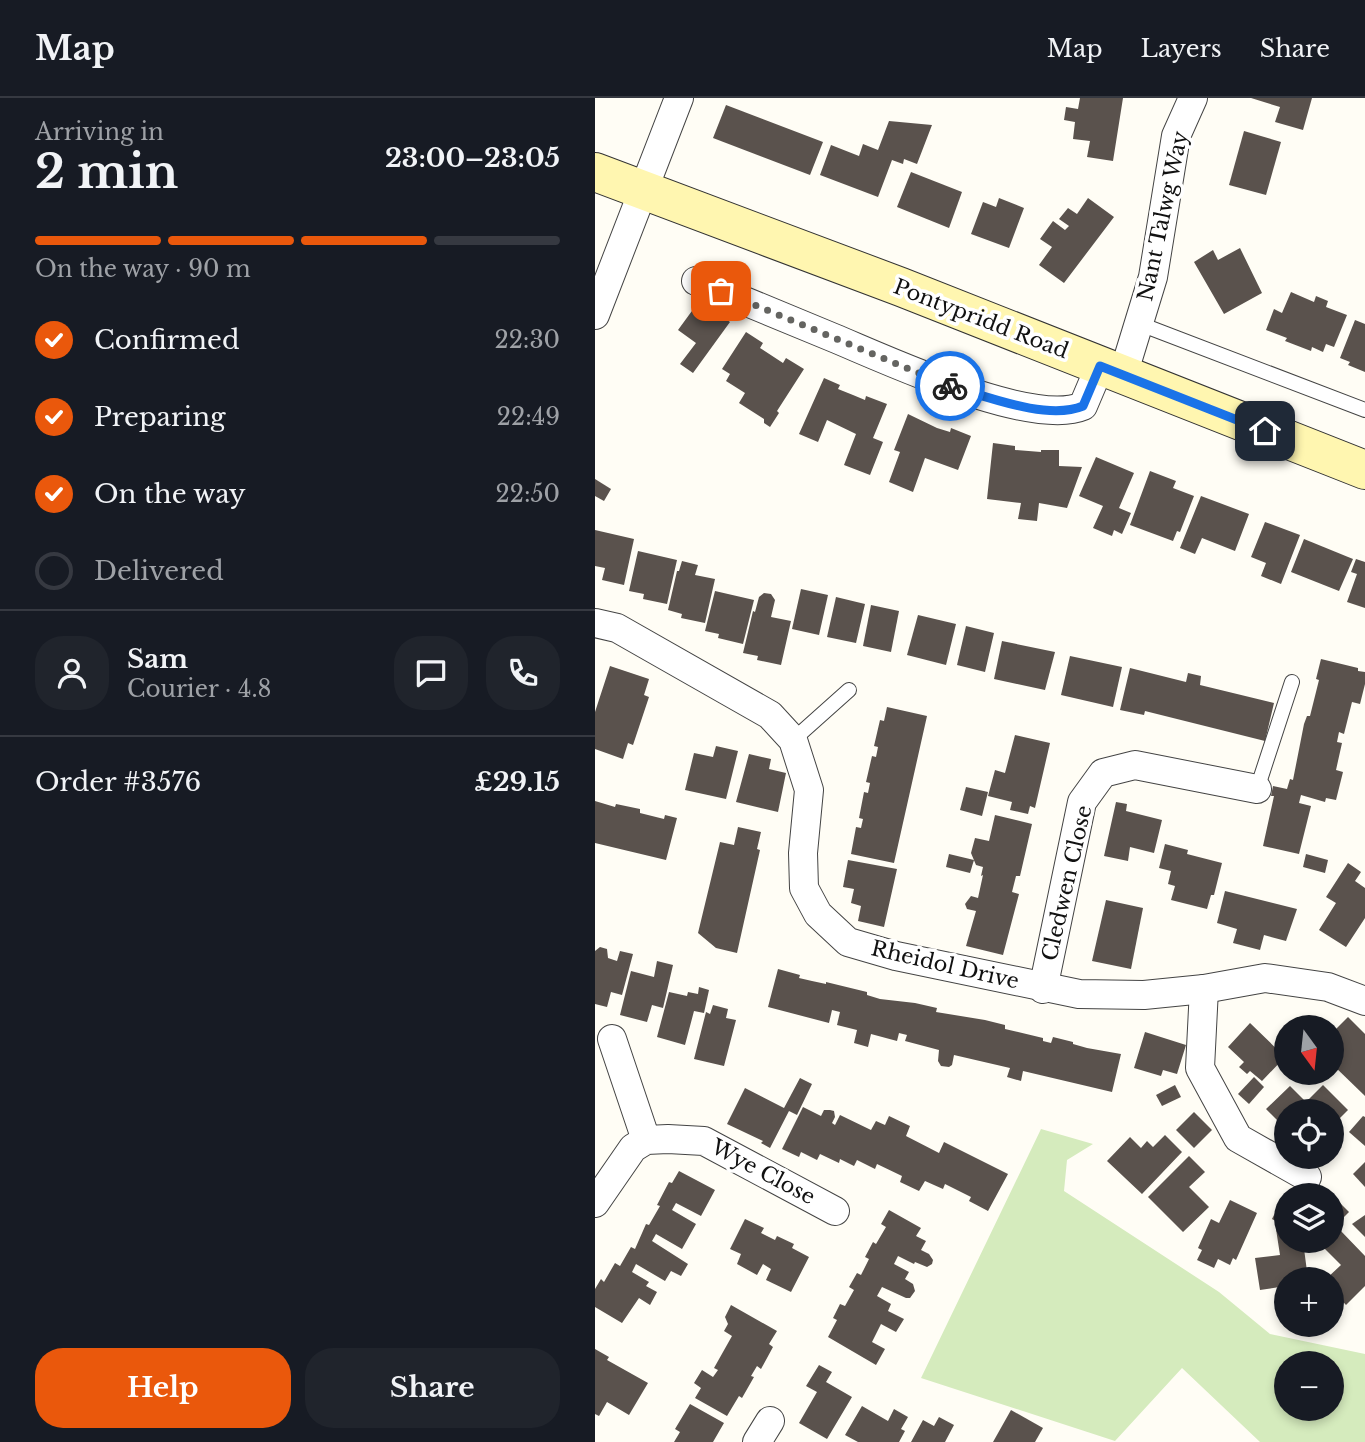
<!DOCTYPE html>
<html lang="en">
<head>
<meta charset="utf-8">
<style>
  body { margin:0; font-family:"Libre Baskerville",serif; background:#20242c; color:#f1f3f6; height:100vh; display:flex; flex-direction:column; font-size:26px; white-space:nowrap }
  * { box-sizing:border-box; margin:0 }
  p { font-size:23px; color:#9ea1a6 }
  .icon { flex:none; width:38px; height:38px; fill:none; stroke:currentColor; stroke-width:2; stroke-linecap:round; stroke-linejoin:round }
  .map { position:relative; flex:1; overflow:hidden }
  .sheet { display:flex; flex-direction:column; background:#171b24; width:595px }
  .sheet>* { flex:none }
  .needle { width:46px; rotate:165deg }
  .controls { position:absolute; left:679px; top:917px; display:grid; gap:14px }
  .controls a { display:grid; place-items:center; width:70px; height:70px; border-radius:50%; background:#171b24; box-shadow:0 4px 10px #0003; font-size:35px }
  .pin { position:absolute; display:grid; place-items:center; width:60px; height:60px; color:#fff; margin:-30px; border-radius:14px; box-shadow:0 4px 10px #0006 }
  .courier { position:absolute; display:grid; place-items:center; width:70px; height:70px; margin:-35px; border:5px solid #1a73e8; border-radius:50%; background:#fff; color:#222; box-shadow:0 2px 9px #0007 }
  .headline em { font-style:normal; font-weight:700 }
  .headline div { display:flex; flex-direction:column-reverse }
  .headline { display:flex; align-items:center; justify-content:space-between; height:119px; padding:0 35px }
  h1 { font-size:46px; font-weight:700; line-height:52px }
  .bar { display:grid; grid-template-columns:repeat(4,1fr); gap:10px 7px; align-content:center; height:84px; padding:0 35px }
  .bar i { height:9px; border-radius:5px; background:#363941 }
  .bar .current { background:#ea580c }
  .bar p { grid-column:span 4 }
  .line { display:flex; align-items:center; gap:18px; padding:0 35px; border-top:2px solid #363941 }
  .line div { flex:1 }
  .round { display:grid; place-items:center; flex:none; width:74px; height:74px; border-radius:28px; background:#20242c }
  ol { padding:0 35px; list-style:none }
  li { display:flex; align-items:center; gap:21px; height:77px }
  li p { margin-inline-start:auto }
  li .icon { padding:7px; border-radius:50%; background:#ea580c; color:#fff; stroke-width:4 }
  li:last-child { color:#9ea1a6 }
  li i { width:38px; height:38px; border:4px solid #363941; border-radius:50% }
  .button { display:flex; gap:14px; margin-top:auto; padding:14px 35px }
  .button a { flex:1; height:80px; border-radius:28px; background:#ea580c; color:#fff; font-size:28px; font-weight:700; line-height:80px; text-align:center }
  .button a+a { background:#20242c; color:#f1f3f6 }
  header { display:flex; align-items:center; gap:42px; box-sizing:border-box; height:98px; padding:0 35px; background:#171b24; border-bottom:2px solid #363941 }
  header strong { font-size:33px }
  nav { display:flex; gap:38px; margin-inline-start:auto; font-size:24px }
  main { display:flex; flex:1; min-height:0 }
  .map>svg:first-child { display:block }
  .green { fill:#d5ebbd; fill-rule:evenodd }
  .building { fill:#5a524d }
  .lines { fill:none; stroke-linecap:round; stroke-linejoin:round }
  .lane-casing { stroke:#444; stroke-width:16 }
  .street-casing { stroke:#444; stroke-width:30 }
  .secondary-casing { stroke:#333; stroke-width:40 }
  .lane { stroke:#fff; stroke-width:14 }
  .street { stroke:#fff; stroke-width:28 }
  .secondary { stroke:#fff6b0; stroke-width:38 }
  .done { stroke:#646461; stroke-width:7; stroke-dasharray:0 12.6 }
  .route { stroke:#1a73e8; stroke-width:9 }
  .labels { text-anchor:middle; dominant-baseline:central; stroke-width:7; stroke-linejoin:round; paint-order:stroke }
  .street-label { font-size:21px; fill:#111; stroke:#fff }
</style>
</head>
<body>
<header>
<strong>Map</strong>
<nav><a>Map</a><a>Layers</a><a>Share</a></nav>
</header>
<main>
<section class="sheet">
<div class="headline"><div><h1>2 min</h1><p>Arriving in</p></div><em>23:00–23:05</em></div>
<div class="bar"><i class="current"></i><i class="current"></i><i class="current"></i><i></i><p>On the way · 90 m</p></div>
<ol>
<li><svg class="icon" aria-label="check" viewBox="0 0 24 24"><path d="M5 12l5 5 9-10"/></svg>Confirmed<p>22:30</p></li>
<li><svg class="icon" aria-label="check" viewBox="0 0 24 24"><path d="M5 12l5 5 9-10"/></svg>Preparing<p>22:49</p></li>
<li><svg class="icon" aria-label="check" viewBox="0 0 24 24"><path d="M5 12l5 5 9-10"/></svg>On the way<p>22:50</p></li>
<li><i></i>Delivered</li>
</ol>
<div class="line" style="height:126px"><a class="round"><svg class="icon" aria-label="person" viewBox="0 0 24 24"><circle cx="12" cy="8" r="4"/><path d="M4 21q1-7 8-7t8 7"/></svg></a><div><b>Sam</b><p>Courier · 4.8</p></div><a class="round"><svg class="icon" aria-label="chat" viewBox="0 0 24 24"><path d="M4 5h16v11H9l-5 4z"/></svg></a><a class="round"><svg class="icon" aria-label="phone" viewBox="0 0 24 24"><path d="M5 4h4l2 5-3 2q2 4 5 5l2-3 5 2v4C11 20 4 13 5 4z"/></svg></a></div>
<div class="line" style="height:91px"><div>Order #3576</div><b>£29.15</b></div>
<div class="button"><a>Help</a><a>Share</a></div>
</section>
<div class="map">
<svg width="770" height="1344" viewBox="0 0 770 1344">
  <rect width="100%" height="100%" fill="#fffdf5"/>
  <!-- green -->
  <path class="green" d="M 446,1031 L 498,1046 L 472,1062 L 469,1093 L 624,1194 L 675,1236 L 770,1256 L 770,1344 L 665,1344 L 587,1270 L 520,1343 L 326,1280 ZM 691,1265 L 737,1265 L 737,1311 L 691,1311 Z"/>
  <!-- building -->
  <g class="building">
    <path d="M 485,0 L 528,0 L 518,63 L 492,59 L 495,43 L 478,41 L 480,24 L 469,22 L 471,9 L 483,11 Z"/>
    <path d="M 656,0 L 717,0 L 708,32 L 680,24 L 685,9 Z"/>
    <path d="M 131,7 L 228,44 L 215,77 L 118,40 Z"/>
    <path d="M 294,23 L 337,27 L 322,66 L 309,61 L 308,66 L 297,62 L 283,99 L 225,77 L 236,47 L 264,58 L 268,46 L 283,52 Z"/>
    <path d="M 649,33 L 686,44 L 671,97 L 634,87 Z"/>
    <path d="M 316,74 L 367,94 L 354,130 L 302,109 Z"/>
    <path d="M 404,100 L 429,110 L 414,150 L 376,136 L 388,104 L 401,109 Z"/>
    <path d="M 493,100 L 519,119 L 469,185 L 444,167 L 457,149 L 445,141 L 458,123 L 470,132 L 474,128 L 464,121 L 473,110 L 482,116 Z"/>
    <path d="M 645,150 L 667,195 L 629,216 L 599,164 L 618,152 L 623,162 Z"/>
    <path d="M 696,194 L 719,204 L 721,198 L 733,203 L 731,209 L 752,217 L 739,249 L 731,246 L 728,254 L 717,249 L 716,253 L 690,243 L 692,240 L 671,232 L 679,211 L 687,215 Z"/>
    <path d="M 102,206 L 114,214 L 117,211 L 135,224 L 98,275 L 85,266 L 101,245 L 83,232 Z"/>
    <path d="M 760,222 L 770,226 L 770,274 L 753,267 L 755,264 L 745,260 Z"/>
    <path d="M 151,234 L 168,245 L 165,250 L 188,265 L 191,260 L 209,271 L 182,313 L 184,315 L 175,329 L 169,325 L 169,321 L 144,305 L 150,295 L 131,283 L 135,276 L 127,271 Z"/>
    <path d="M 229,280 L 245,287 L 243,291 L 258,297 L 270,302 L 271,298 L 292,306 L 278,340 L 288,344 L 275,377 L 249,367 L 261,336 L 232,322 L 223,344 L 204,336 Z"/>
    <path d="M 313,316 L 342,330 L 355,334 L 356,330 L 376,338 L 363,372 L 330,360 L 318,394 L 294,384 L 305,354 L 299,352 Z"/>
    <path d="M 398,345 L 420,348 L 420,352 L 446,354 L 446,352 L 464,352 L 464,368 L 487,369 L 472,410 L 444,405 L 442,423 L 423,421 L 426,405 L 392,401 Z"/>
    <path d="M 501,359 L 539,375 L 524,410 L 536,415 L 527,436 L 519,432 L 517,438 L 498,430 L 508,408 L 484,398 Z"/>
    <path d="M 555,373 L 581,383 L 578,390 L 599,398 L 585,434 L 582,433 L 578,443 L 535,427 Z"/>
    <path d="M 0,381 L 16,391 L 9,403 L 0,398 Z"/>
    <path d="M 606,398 L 654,416 L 640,453 L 607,440 L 600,456 L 585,450 Z"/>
    <path d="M 670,424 L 705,437 L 686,486 L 666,478 L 671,465 L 656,459 Z"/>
    <path d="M 0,432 L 39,441 L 29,487 L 7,482 L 10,470 L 0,468 Z"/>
    <path d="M 709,441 L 758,461 L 744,493 L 696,474 Z"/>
    <path d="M 43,453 L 82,462 L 72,506 L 48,501 L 49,496 L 34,493 Z"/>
    <path d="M 761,461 L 770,464 L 770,510 L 752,504 L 762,476 L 756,474 Z"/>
    <path d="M 87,463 L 103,467 L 100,477 L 120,481 L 110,525 L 86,520 L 87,516 L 73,512 L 82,473 L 84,473 Z"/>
    <path d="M 206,491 L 233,497 L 224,537 L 197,531 Z"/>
    <path d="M 120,493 L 159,502 L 148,546 L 123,540 L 124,536 L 110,533 Z"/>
    <path d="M 169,495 L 176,496 L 180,502 L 176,519 L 196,523 L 186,567 L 162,562 L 163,558 L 148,555 L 158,513 L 160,514 L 164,499 Z"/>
    <path d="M 241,499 L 270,506 L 261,545 L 232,539 Z"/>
    <path d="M 276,507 L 304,513 L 296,554 L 268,548 Z"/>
    <path d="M 323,517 L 361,526 L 351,567 L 312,557 Z"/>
    <path d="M 371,528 L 399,535 L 390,574 L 362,567 Z"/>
    <path d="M 407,543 L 460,554 L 450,592 L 399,581 Z"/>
    <path d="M 475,558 L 527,569 L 518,609 L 466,597 Z"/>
    <path d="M 726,561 L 763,570 L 763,573 L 770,574 L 770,586 L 765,606 L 757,604 L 749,636 L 744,634 L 742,644 L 747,645 L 741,672 L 748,674 L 741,702 L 731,700 L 730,704 L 706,697 L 704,705 L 716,708 L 704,756 L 668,748 L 679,698 L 676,698 L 678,688 L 692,691 L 695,681 L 698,682 L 709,626 L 712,618 L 715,618 L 724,582 L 721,581 Z"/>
    <path d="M 15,568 L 54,581 L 49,597 L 54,599 L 38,647 L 33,645 L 28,661 L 0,651 L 0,614 Z"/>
    <path d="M 535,570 L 591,584 L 593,575 L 606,578 L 605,587 L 679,605 L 670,643 L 550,613 L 549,617 L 525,612 Z"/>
    <path d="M 292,609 L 332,618 L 299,765 L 256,756 L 261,729 L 266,730 L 268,721 L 264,720 L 269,694 L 273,695 L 275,685 L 271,684 L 277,658 L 281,659 L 283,649 L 279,648 L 285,622 L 289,623 Z"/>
    <path d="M 420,637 L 455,645 L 440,710 L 435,708 L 433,716 L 415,712 L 417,704 L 393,698 L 400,672 L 410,675 Z"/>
    <path d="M 121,648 L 143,653 L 131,701 L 90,692 L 99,655 L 118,659 Z"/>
    <path d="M 154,656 L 176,661 L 174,671 L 191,675 L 183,714 L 141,704 Z"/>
    <path d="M 371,689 L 393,694 L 387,718 L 365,712 Z"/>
    <path d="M 0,703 L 20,709 L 21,706 L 45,711 L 45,715 L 69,721 L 70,717 L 82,720 L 71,762 L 0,745 Z"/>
    <path d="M 521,704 L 532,706 L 531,713 L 567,722 L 559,755 L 535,749 L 533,763 L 509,758 Z"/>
    <path d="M 400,717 L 437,726 L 425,778 L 421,778 L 417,794 L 424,796 L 408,857 L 371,848 L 381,813 L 372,811 L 370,806 L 376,798 L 383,800 L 388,777 L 386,778 L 388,769 L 381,767 L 376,755 L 380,740 L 394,743 Z"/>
    <path d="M 143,729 L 166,734 L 162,751 L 165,752 L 142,855 L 121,850 L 103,835 L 125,744 L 139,747 Z"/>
    <path d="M 570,746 L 593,752 L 592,756 L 627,765 L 619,797 L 616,797 L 612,811 L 576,802 L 580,788 L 573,786 L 576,773 L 564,770 Z"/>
    <path d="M 354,756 L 379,762 L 375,775 L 351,769 Z"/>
    <path d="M 711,756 L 733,762 L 730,775 L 708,769 Z"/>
    <path d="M 253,762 L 302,771 L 289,829 L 263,823 L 266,808 L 256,805 L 259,791 L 248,789 Z"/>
    <path d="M 753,765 L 766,774 L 760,783 L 770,790 L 770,820 L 751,849 L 724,832 L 741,805 L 731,799 Z"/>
    <path d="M 630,793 L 702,811 L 691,843 L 669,837 L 665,852 L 638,845 L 642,831 L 622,825 Z"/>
    <path d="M 511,802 L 548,810 L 536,871 L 497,863 Z"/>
    <path d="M 5,849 L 12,851 L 13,860 L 22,863 L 25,853 L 38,856 L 27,897 L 16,894 L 12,909 L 0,906 L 0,853 Z"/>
    <path d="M 62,863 L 78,867 L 68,910 L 57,907 L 52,924 L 25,917 L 36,873 L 59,879 Z"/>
    <path d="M 183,871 L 205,877 L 204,880 L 217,883 L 231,886 L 231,884 L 272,894 L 272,897 L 285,901 L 320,905 L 342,910 L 341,914 L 390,922 L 410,927 L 410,931 L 448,940 L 448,943 L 456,945 L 458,939 L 478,944 L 478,946 L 492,950 L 526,956 L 517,994 L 428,973 L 426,983 L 412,979 L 415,970 L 359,957 L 357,967 L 354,969 L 346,968 L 343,963 L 344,952 L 310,943 L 312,937 L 304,935 L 302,943 L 276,936 L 273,949 L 259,945 L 262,932 L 242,927 L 245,914 L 237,912 L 234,925 L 173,909 Z"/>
    <path d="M 104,889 L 114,892 L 109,915 L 99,913 L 90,947 L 62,939 L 74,894 L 92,898 L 93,894 L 103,896 Z"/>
    <path d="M 118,907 L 133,911 L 131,920 L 141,922 L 129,968 L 99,961 L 111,914 L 115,916 Z"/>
    <path d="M 753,919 L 770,936 L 770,998 L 737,966 L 737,935 Z"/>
    <path d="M 655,925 L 690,959 L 667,983 L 655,973 L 652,976 L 644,969 L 649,964 L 633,949 Z"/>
    <path d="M 550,934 L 591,947 L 582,976 L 568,972 L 566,978 L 539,970 Z"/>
    <path d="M 659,979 L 669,989 L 654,1006 L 643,996 Z"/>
    <path d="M 205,980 L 217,986 L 202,1017 L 194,1013 L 175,1050 L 166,1045 L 168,1043 L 132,1026 L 150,990 L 189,1010 Z"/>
    <path d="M 580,987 L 586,999 L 567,1008 L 561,997 Z"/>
    <path d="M 728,987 L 753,1012 L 737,1028 L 737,1013 L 691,1013 L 691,1031 L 671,1011 L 695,988 L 711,1004 Z"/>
    <path d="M 208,1009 L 226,1018 L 229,1012 L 235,1012 L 239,1013 L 240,1019 L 237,1025 L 240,1027 L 245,1017 L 276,1032 L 281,1023 L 290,1027 L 294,1018 L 315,1028 L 311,1038 L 344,1055 L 349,1044 L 413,1076 L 393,1113 L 374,1103 L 376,1099 L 350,1086 L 348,1091 L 330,1083 L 324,1093 L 305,1084 L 307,1078 L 282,1066 L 280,1071 L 262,1062 L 259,1068 L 245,1061 L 244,1065 L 225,1056 L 222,1062 L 206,1054 L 204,1059 L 187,1051 Z"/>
    <path d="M 599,1014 L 617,1032 L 599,1050 L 581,1032 Z"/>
    <path d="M 768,1018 L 770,1019 L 770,1048 L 754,1034 Z"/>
    <path d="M 737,1031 L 746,1040 L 737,1049 Z"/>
    <path d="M 570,1037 L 587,1054 L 547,1096 L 512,1063 L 535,1039 L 546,1050 L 552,1043 L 558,1049 Z"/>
    <path d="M 594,1058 L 610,1074 L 594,1089 L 614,1109 L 588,1134 L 553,1099 Z"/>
    <path d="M 770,1064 L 770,1089 L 758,1076 Z"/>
    <path d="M 84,1073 L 120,1092 L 106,1118 L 81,1105 L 77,1112 L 101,1126 L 87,1151 L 61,1136 L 57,1143 L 93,1166 L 86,1178 L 76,1173 L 70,1183 L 41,1166 L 37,1174 L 54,1184 L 51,1188 L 62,1194 L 55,1207 L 44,1200 L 27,1225 L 0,1209 L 0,1191 L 6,1181 L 9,1184 L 20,1165 L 25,1168 L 36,1149 L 40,1151 L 51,1126 L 54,1127 L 65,1108 L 62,1107 L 74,1084 L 77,1085 Z"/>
    <path d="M 737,1097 L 754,1114 L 737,1131 Z"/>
    <path d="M 687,1101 L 691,1103 L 691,1121 L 688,1127 L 677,1121 Z"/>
    <path d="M 635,1102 L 662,1115 L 641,1162 L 638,1160 L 635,1167 L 623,1161 L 619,1170 L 602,1162 L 607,1152 L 603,1150 L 616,1121 L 624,1125 Z"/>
    <path d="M 294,1112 L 326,1130 L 321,1138 L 331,1143 L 326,1152 L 334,1156 L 338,1162 L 337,1166 L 332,1169 L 320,1164 L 319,1166 L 303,1158 L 299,1166 L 314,1174 L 310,1181 L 318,1186 L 320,1193 L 315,1200 L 311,1200 L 287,1189 L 282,1198 L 296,1206 L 293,1213 L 309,1221 L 301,1234 L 286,1226 L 277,1244 L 290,1251 L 281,1267 L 233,1239 L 242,1222 L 238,1220 L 245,1206 L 250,1208 L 259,1192 L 254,1189 L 262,1175 L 266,1177 L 274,1161 L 270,1159 L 278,1144 L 281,1146 L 291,1129 L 286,1126 Z"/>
    <path d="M 770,1117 L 770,1139 L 757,1126 Z"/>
    <path d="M 150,1121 L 169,1130 L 166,1135 L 180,1142 L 182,1138 L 199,1146 L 197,1150 L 214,1159 L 196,1194 L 171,1182 L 176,1171 L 168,1166 L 162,1177 L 142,1166 L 146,1156 L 135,1151 Z"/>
    <path d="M 691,1130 L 691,1143 L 708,1143 L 713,1181 L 691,1181 L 691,1188 L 665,1192 L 660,1160 L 685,1157 L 681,1131 Z"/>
    <path d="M 744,1131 L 770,1158 L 770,1188 L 751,1207 L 737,1192 L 737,1181 L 731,1181 L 746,1167 L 727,1148 L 732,1143 L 737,1143 L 737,1138 Z"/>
    <path d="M 136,1207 L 182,1233 L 174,1246 L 178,1249 L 166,1271 L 162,1268 L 156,1278 L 159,1279 L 147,1300 L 144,1298 L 132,1318 L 100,1300 L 106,1290 L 99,1285 L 107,1272 L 118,1279 L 123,1272 L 119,1270 L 137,1238 L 129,1233 L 133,1226 L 130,1219 Z"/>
    <path d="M 0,1251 L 14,1259 L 12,1262 L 53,1285 L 34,1317 L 12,1304 L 4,1318 L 0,1316 Z"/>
    <path d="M 224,1267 L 237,1274 L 231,1284 L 257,1299 L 232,1341 L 204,1325 L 222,1294 L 211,1288 Z"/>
    <path d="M 95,1306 L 129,1325 L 118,1344 L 79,1344 L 85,1334 L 80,1331 Z"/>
    <path d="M 267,1308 L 293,1323 L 299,1311 L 313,1319 L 306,1331 L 310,1333 L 304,1344 L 263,1344 L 250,1337 Z"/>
    <path d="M 416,1312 L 448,1330 L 440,1344 L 398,1344 Z"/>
    <path d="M 344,1319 L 359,1327 L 350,1344 L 316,1344 L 328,1322 L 339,1328 Z"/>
  </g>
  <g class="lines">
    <defs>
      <g id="lane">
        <path d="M 545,226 L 770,312"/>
        <path d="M 198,642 L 254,592"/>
        <path d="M 662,691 L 697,584"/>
      </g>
      <g id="street">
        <path d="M 101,183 C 147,202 193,221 239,240 C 292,262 437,330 488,308 L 505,268"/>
        <path d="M 0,217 L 84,0"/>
        <path d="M 528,277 L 558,179 L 581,38 L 598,0"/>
        <path d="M 0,525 L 22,530 L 175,617 L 198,642 L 214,692 L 208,755 L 209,790 L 223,816 L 253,844 L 301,858 L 484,896 L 549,897 L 609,891 L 670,880 L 733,889 L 770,903"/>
        <path d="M 448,891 L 487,704 L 508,675 L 540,667 L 662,691"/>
        <path d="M 609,891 L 605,970 L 643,1040 L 712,1079"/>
        <path d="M 17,941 L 51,1042"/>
        <path d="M 0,1105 L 38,1050 L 51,1042 L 73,1041 L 109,1043 L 240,1113"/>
        <path d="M 162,1344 L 175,1323"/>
      </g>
      <path id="secondary" d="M 0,74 L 306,189 L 770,372"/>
    </defs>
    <!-- lane casing -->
    <use href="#lane" class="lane-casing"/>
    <!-- street casing -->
    <use href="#street" class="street-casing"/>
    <!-- secondary casing -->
    <use href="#secondary" class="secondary-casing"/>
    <!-- lane -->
    <use href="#lane" class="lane"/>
    <!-- street -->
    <use href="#street" class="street"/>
    <!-- secondary -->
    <use href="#secondary" class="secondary"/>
  </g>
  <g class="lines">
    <!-- done -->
    <path class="done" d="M 126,193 L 355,288"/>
    <!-- route -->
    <path class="route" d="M 355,288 C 391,298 452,323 488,308 L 505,268 L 670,333"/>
  </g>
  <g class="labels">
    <!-- street labels -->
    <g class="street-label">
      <text transform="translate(568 118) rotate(-78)">Nant Talwg Way</text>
      <text transform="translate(386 221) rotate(21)">Pontypridd Road</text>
      <text transform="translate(472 785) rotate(-77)">Cledwen Close</text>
      <text transform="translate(350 867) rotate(13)">Rheidol Drive</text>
      <text transform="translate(168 1074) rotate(28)">Wye Close</text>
    </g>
  </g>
</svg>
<div class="controls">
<a><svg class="needle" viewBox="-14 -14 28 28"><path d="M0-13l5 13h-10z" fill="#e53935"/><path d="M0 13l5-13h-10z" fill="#9ea1a6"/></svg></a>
<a><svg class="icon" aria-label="locate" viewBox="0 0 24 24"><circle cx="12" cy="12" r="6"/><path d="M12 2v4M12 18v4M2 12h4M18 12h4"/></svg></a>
<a><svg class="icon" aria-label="layers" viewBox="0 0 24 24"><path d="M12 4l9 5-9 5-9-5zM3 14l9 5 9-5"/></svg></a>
<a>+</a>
<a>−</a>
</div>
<div class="pin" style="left:126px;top:193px;background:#ea580c"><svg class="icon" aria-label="bag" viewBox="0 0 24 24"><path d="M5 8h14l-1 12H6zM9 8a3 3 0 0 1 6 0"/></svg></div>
<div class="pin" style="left:670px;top:333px;background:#1f2937"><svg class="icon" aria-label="home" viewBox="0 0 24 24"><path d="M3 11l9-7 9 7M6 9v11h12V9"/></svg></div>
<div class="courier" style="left:355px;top:288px"><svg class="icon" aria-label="bike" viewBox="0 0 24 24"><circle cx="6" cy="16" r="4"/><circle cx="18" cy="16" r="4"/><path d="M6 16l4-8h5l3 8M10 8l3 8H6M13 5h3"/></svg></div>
</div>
</main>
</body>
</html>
